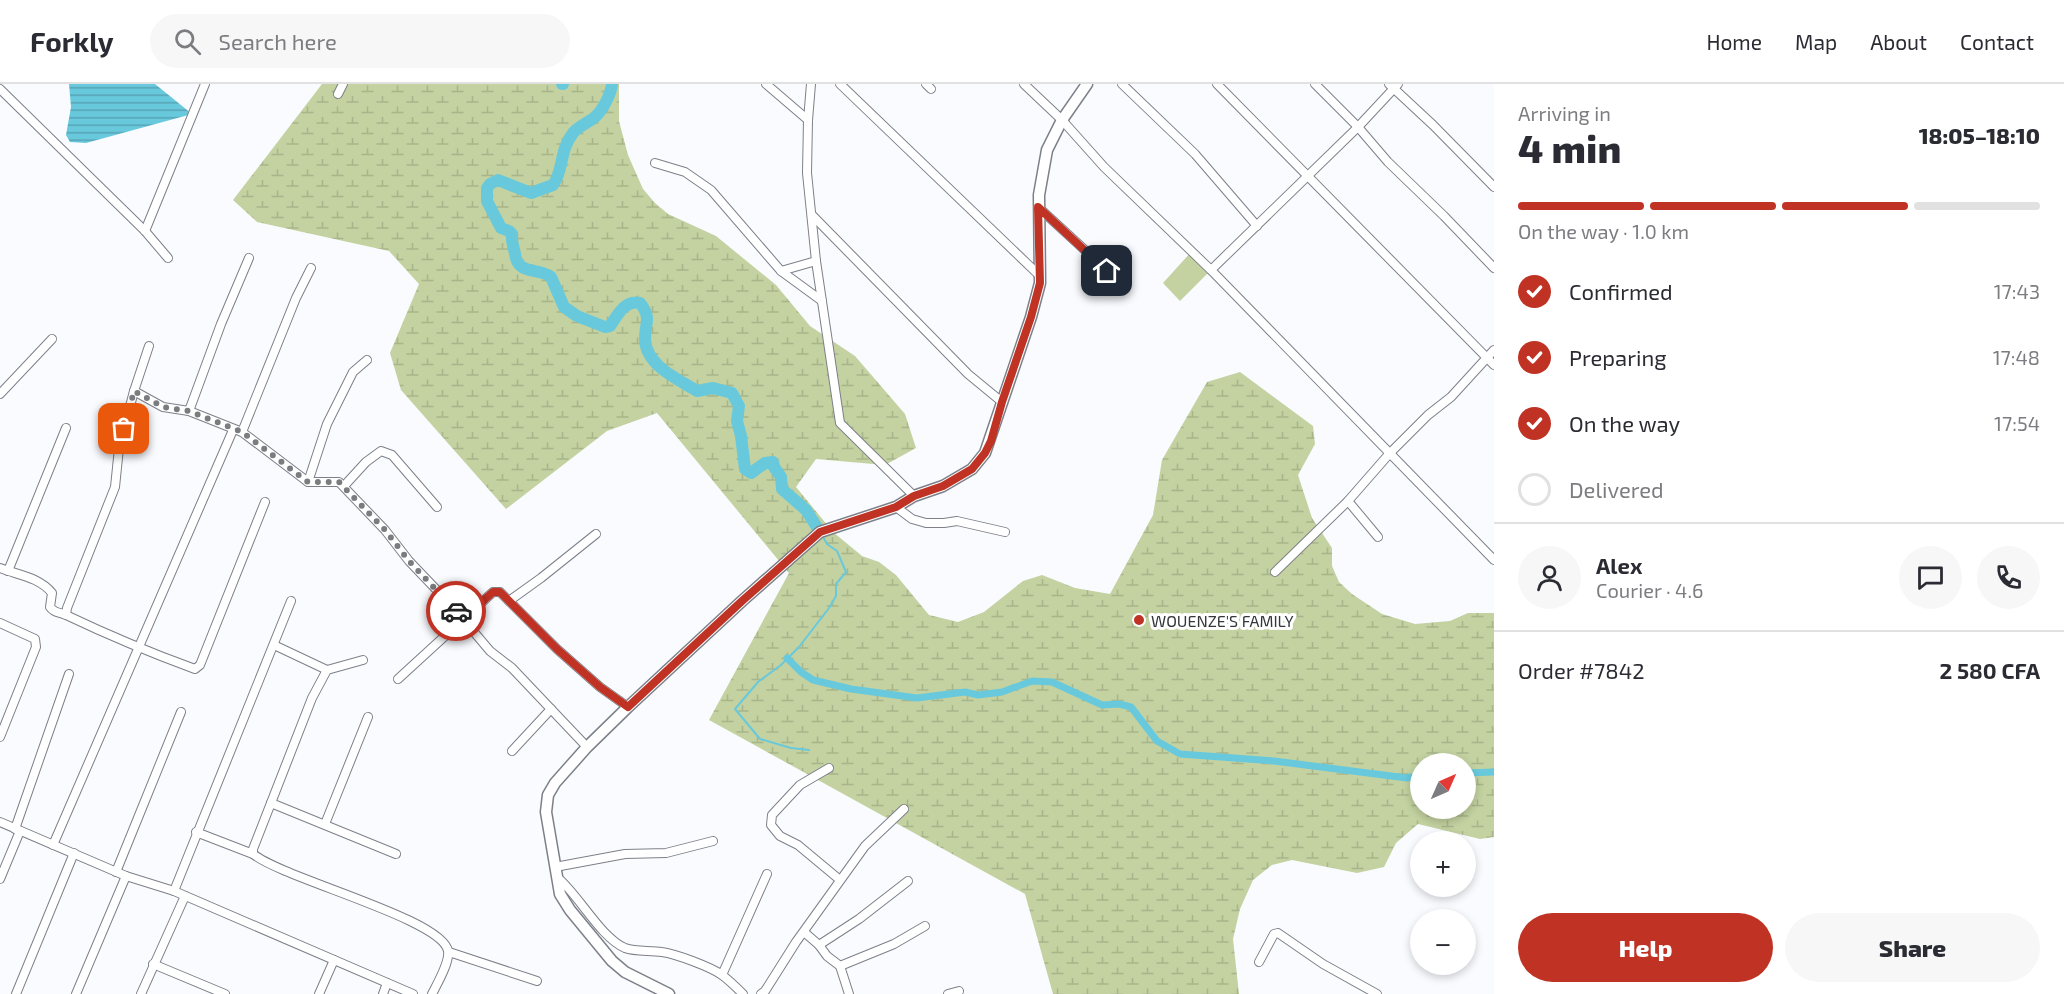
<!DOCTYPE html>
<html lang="en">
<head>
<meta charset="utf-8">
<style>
  body { margin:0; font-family:"Exo 2",sans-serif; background:#f7f7f7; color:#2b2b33; height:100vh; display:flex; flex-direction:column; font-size:22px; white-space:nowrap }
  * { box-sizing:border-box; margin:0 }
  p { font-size:20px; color:#7c7c81 }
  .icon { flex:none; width:33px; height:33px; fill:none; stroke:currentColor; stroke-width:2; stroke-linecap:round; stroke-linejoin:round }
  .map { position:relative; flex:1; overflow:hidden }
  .details { display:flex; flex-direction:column; background:#fff; width:570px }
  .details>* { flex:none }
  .needle { width:39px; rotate:45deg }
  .fabs { position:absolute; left:1410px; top:669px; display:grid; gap:12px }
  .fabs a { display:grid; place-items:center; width:66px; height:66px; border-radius:50%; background:#fff; box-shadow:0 3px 9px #0003; font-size:30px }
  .pin { position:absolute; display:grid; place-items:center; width:51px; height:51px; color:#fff; margin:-26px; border-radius:12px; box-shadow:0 3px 9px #0006 }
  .courier { position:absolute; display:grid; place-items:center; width:60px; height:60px; margin:-30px; border:4px solid #bf3224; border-radius:50%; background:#fff; color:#222; box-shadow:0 2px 8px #0007 }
  .headline em { font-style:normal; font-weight:800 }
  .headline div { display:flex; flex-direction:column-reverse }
  .headline { display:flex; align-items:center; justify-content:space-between; height:102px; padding:0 24px }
  h1 { font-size:39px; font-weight:800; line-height:45px }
  .bar { display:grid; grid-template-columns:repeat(4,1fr); gap:9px 6px; align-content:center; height:72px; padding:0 24px }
  .bar i { height:8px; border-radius:4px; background:#e1e1e2 }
  .bar .on { background:#bf3224 }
  .bar p { grid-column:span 4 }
  .line { display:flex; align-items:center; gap:15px; padding:0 24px; border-top:2px solid #e1e1e2 }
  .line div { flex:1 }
  .round { display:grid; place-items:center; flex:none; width:63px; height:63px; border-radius:32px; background:#f7f7f7 }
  ol { padding:0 24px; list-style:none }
  li { display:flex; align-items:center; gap:18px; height:66px }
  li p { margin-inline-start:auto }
  li .icon { padding:6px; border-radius:50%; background:#bf3224; color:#fff; stroke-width:4 }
  li:last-child { color:#7c7c81 }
  li i { width:33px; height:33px; border:3px solid #e1e1e2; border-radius:50% }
  .cta { display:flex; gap:12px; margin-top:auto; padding:12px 24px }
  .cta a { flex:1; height:69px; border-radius:36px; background:#bf3224; color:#fff; font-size:24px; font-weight:800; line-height:69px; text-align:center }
  .cta a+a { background:#f7f7f7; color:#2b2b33 }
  header { display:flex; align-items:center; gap:36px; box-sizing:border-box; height:84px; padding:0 30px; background:#fff; border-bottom:2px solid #e1e1e2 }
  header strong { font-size:28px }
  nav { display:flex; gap:33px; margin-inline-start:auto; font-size:21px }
  .search { width:420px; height:54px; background:#f7f7f7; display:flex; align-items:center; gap:15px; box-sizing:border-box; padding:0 21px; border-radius:33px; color:#7c7c81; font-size:22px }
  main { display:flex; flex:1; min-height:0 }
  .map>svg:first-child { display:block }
  .grass { fill:#c3d2a0 }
  .wetland { fill:url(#wetland-marsh); fill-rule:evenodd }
  .water { fill:url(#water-rules) }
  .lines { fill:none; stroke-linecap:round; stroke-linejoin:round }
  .stream { stroke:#68c9dd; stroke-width:2 }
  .canal { stroke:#68c9dd; stroke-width:7 }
  .river { stroke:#68c9dd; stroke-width:12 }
  .minor-casing { stroke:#7d8089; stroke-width:10 }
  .secondary-casing { stroke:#7d8089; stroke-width:13 }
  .minor { stroke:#fff; stroke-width:8 }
  .secondary { stroke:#fff; stroke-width:10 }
  .done { stroke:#7a7c7f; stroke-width:6; stroke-dasharray:0 10.8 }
  .route { stroke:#bf3224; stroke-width:8 }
  .poi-dot { fill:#bf3224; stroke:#fff; stroke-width:2 }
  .labels { text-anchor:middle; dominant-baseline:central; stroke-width:6; stroke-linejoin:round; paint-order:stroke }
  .poi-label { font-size:16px; fill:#36373b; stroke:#fff; text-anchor:start }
</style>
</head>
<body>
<header>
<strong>Forkly</strong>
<div class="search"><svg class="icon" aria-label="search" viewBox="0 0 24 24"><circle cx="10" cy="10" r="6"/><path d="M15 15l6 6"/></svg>Search here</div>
<nav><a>Home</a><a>Map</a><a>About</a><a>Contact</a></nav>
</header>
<main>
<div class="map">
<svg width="1494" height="910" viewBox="0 0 1494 910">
  <defs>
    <pattern id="wetland-marsh" width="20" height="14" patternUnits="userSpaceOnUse" patternTransform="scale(1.5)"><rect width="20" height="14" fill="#c3d2a0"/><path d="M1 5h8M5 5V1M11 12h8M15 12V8" fill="none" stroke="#a8b58b"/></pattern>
    <pattern id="water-rules" width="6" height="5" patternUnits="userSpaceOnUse" patternTransform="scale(1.5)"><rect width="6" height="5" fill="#68c9dd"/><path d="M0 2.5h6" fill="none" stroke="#56a4b4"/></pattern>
  </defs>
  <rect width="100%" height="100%" fill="#f9fbfe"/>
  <!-- grass -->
  <path class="grass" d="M 1192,167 L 1211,186 L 1180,217 L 1163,199 Z"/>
  <!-- wetland -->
  <path class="wetland" d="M 322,0 L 619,0 L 619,37 L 628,71 L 643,105 L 655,119 L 668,130 L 716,152 L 776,201 L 810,242 L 855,272 L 905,330 L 916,364 L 885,381 L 816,375 L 796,403 L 833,448 L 862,472 L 879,478 L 896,491 L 929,531 L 958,538 L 984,528 L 1023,497 L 1042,491 L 1075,504 L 1110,510 L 1153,431 L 1162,376 L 1207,298 L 1240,288 L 1313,342 L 1315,360 L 1298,391 L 1312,434 L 1332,464 L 1332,482 L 1339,498 L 1352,510 L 1382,530 L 1415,540 L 1450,537 L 1468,529 L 1494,529 L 1494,753 L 1480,755 L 1418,740 L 1396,759 L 1384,783 L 1357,789 L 1292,776 L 1272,781 L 1253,796 L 1240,825 L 1233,855 L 1239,910 L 1053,910 L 1025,810 L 709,636 L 789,489 L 657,329 L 607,347 L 506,425 L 401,306 L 390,269 L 419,200 L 389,167 L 257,138 L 233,116 ZM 1420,680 L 1466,680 L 1466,724 L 1420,724 Z"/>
  <!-- water -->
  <path class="water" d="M 69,0 L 155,0 L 192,30 L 86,59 L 70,58 L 66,51 L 71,23 Z"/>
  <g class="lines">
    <!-- stream -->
    <path class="stream" d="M 809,666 L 791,664 L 760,655 L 735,625 L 758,598 L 781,581 L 799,563 L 829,524 L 836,512 L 836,500 L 846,488 L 837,467 L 827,460 L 822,451"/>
    <!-- canal -->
    <g class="canal">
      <path d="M 787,574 L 801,588 L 813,596 L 851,605 L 917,614 L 965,608 L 978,611 L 1002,608 L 1032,597 L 1052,598 L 1102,621 L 1119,620 L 1131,623 L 1157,657 L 1180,670 L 1274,677 L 1407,694 L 1420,691"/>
      <path d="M 1466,689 L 1494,688"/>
    </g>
    <!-- river -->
    <g class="river">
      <path d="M 562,0 L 563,0"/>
      <path d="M 612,0 C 611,10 603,26 595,33 C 588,39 579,42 573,49 C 559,67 564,86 553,101 L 531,109 L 498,96 L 490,100 L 487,104 L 487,117 L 501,144 L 509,147 L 512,150 C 511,159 514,163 515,170 C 518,192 538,183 551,193 L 564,223 L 577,232 L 605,243 L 610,242 C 617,232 625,215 640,219 C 652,234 645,239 645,255 C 646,282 678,295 697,307 L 713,304 L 732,309 L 739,322 L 737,337 L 741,352 L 745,385 L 751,389 L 765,379 L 773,378 L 774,383 L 781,393 L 782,405 L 806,426 L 820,448"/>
    </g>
    <defs>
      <g id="minor">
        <path d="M 766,0 L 808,36"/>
        <path d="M 811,0 L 808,36 L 807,89 L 816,177 L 840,339 L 914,412"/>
        <path d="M 840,0 L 1040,192"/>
        <path d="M 926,0 L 931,5"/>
        <path d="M 1024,0 L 1062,36 L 1104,83 L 1211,186 L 1494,476"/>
        <path d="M 1122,0 L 1195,70 L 1257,142"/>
        <path d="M 1217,0 L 1494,281"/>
        <path d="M 1315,0 L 1358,43 L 1388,78 L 1444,132 L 1494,184"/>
        <path d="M 1389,0 L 1433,41 L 1494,103"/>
        <path d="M 0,5 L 145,147 L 168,174"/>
        <path d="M 338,10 L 343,0"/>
        <path d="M 655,79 L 685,88 L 711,106 L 781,187 L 822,217"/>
        <path d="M 1038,123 L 1124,202"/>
        <path d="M 812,131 L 968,290 L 1002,318"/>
        <path d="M 145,147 L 205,0"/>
        <path d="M 1211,186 L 1358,43 L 1398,0"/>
        <path d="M 781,187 L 816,177"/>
        <path d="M 134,307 L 163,323 L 189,327 L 242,348 L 308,398 L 339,398 L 385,446 L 409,477 L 452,522 L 490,567 L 512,584 L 587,663"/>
        <path d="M 0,310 L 52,255"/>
        <path d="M 189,327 L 221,240 L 249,174"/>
        <path d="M 242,348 L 296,214 L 311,184"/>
        <path d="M 308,398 L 327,340 L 353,288 L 367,276"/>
        <path d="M 344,402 L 366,378 L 381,367 L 392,371 L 437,423"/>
        <path d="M 1348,417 L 1378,453"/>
        <path d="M 896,423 L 912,435 L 926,439 L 944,439 L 957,437 L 1005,448"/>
        <path d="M 0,484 C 18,491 39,493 52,509 L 50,523 C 54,529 59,528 66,531 C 108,551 151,569 195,585 L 200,581 L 265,418"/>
        <path d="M 8,487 L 66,344"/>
        <path d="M 1275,488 L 1348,417 L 1390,369 L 1428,331 L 1451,313 L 1494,266"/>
        <path d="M 509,517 L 541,494 L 596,450"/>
        <path d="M 66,531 L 67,524 L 115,403 L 119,364 L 134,307 L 149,262"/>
        <path d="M 0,539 L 35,555 L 36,563 L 0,653"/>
        <path d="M 274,561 L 327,586"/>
        <path d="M 363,576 L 327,586 L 312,614 L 253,765 L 253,770 C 284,795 443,835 448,867 C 450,878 437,900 432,910"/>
        <path d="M 398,595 L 493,508 L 500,508 L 557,565 L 600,603 L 628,623"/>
        <path d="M 512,667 L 551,625"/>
        <path d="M 829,684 L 800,701 L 772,731 L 771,741 L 780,752 L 798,761 L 840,796"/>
        <path d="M 271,719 L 396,770"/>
        <path d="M 0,738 L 126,792 L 174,807 L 413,910"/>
        <path d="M 325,740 L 368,633"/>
        <path d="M 15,745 L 69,590"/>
        <path d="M 196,748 L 253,770"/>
        <path d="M 53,761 L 233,346"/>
        <path d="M 555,783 L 625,770 L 666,769 L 713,757"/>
        <path d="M 116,788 L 181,628"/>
        <path d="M 557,793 C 579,811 600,853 625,864 C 636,868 650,866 662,868 C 676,870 711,883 722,891 C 730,897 737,904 743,910"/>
        <path d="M 0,795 L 20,747"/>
        <path d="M 174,807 L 291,517"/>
        <path d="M 804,848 L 819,861 L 827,872 L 840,882 L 849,910"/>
        <path d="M 819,861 L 859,835 L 908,797"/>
        <path d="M 449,868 L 537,897"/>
        <path d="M 1259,878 L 1274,850 L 1278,849 L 1323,880 L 1377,910"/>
        <path d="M 153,880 L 225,910"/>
        <path d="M 840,882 L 894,860 L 925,842"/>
        <path d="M 722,891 L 767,790"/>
        <path d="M 16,910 L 74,769"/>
        <path d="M 76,910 L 126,792"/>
        <path d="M 141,910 L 185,812"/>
        <path d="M 319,910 L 334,876"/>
        <path d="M 383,910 L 387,899"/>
        <path d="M 761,910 L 765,907 L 796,858 L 865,762 L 904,725"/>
        <path d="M 948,910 L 959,907"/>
      </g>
      <path id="secondary" d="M 669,910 L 625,888 L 612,877 L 570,826 L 560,810 L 546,728 L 548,711 L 555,699 L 587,663 L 628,623 L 742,517 L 820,448 L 896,423 L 914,412 L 943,402 L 972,385 L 985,369 L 1031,233 L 1040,199 L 1039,111 L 1047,66 L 1062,36 L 1087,0"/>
    </defs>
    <!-- minor casing -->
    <use href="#minor" class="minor-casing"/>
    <!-- secondary casing -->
    <use href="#secondary" class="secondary-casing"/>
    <!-- minor -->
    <use href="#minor" class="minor"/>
    <!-- secondary -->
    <use href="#secondary" class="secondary"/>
  </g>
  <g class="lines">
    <!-- done -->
    <path class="done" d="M 124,345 L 134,307 L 163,323 L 189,327 L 242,348 L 308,398 L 339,398 L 385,446 L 409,477 L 456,527"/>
    <!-- route -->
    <path class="route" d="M 456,527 L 462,536 L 493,508 L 500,508 L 557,565 L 600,603 L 628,623 L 742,517 L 820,448 L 896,423 L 914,412 L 943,402 L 972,385 L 985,369 L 991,357 L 1002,318 L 1031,233 L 1040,199 L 1038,123 L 1107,187"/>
  </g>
  <!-- markers -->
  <circle class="poi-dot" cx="1139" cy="536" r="6"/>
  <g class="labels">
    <!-- poi labels -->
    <g class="poi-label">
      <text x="1151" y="536">WOUENZE'S FAMILY</text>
    </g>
  </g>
</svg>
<div class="fabs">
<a><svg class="needle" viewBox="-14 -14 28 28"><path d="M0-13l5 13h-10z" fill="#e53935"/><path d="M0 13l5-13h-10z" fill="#7c7c81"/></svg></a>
<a>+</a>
<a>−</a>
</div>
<div class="pin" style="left:124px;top:345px;background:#ea580c"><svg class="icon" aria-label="bag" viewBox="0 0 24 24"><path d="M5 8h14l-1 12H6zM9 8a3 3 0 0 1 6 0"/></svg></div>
<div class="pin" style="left:1107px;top:187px;background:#1f2937"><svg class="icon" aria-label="home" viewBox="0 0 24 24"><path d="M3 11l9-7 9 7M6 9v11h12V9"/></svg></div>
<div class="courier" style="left:456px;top:527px"><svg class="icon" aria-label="car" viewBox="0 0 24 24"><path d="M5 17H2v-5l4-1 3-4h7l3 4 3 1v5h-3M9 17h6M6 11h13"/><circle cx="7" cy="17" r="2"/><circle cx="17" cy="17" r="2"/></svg></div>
</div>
<section class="details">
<div class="headline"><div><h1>4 min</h1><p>Arriving in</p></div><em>18:05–18:10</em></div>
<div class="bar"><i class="on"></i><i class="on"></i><i class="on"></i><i></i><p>On the way · 1.0 km</p></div>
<ol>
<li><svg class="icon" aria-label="check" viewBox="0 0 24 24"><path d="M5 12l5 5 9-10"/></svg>Confirmed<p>17:43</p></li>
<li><svg class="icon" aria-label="check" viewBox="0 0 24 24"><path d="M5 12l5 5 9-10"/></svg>Preparing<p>17:48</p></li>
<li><svg class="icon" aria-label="check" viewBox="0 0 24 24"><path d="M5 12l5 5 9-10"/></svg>On the way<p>17:54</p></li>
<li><i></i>Delivered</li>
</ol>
<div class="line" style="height:108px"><a class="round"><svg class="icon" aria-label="person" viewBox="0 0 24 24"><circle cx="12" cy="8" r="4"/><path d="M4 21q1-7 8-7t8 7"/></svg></a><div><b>Alex</b><p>Courier · 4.6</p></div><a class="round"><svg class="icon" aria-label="chat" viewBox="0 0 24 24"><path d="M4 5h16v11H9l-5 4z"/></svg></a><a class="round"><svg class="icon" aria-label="phone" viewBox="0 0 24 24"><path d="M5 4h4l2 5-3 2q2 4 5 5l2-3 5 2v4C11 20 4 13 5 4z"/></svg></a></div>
<div class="line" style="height:78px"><div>Order #7842</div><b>2 580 CFA</b></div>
<div class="cta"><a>Help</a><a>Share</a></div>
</section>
</main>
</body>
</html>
